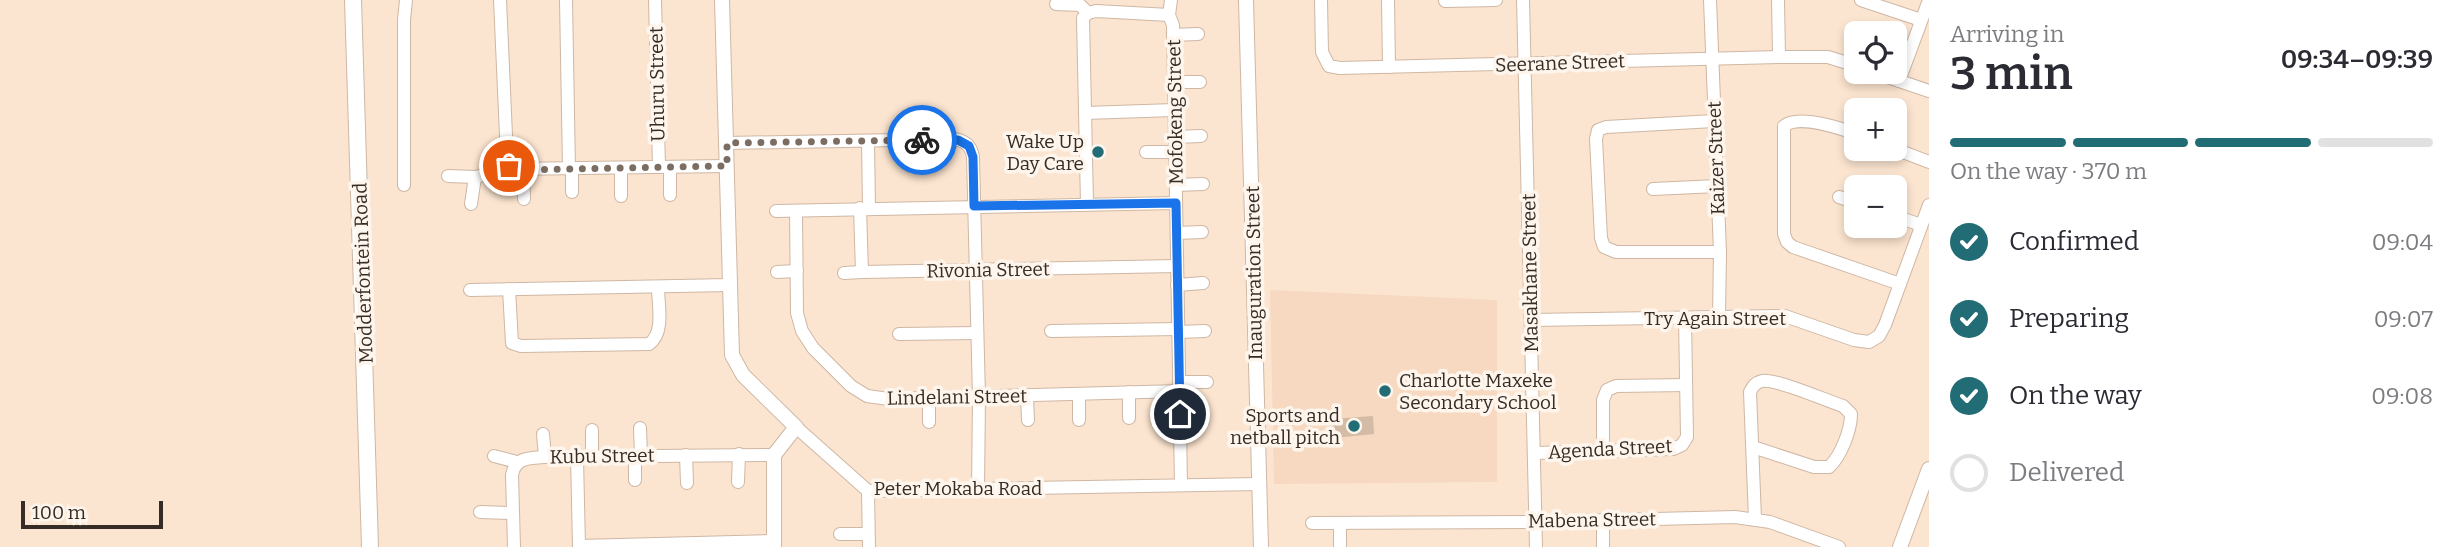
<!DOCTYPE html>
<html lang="en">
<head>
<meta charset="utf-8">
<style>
  body { margin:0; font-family:Bitter,serif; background:#f2f2f3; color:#2b2b33; height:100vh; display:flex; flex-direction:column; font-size:26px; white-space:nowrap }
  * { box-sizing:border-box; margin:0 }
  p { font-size:23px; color:#7c7c81 }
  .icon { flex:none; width:38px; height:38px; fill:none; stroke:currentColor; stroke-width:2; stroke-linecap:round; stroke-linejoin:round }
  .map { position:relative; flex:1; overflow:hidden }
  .side { display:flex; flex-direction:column; background:#fff; width:525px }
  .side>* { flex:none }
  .tools { position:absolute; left:1844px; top:21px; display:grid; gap:14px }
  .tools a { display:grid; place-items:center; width:63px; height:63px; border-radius:10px; background:#fff; box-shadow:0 4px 10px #0003; font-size:35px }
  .scale { position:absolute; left:21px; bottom:18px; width:142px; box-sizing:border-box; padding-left:7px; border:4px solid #352c25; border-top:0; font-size:19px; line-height:24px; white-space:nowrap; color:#352c25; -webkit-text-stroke:5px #fef5ed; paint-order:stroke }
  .pin { position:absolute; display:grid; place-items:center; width:60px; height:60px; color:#fff; margin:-30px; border:4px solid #fff; border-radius:50%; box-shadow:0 2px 7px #0007 }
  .courier { position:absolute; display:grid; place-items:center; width:70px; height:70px; margin:-35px; border:5px solid #1a73e8; border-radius:50%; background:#fff; color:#222; box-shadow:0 2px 9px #0007 }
  .headline em { font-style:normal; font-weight:600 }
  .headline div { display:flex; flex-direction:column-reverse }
  .headline { display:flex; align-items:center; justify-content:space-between; height:119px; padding:0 21px }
  h1 { font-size:46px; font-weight:600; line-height:52px }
  .bar { display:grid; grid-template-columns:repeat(4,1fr); gap:10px 7px; align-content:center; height:84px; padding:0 21px }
  .bar i { height:9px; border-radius:5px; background:#e1e1e2 }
  .bar .current { background:#226c75 }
  .bar p { grid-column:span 4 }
  ol { padding:0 21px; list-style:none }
  li { display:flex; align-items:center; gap:21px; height:77px }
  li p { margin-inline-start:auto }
  li .icon { padding:7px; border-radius:50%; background:#226c75; color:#fff; stroke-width:4 }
  li:last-child { color:#7c7c81 }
  li i { width:38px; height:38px; border:4px solid #e1e1e2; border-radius:50% }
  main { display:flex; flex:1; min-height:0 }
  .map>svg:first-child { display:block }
  .built { fill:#f6d9c0 }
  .green { fill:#d3bba6 }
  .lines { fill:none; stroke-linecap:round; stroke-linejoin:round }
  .minor-casing { stroke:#ceb7a4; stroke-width:14 }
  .tertiary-casing { stroke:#ceb7a4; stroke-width:16 }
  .secondary-casing { stroke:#ceb7a4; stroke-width:18 }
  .minor { stroke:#fff; stroke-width:12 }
  .tertiary { stroke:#fff; stroke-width:14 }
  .secondary { stroke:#fff; stroke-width:16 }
  .done { stroke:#7b6d61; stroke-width:7; stroke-dasharray:0 12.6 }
  .route { stroke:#1a73e8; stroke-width:9 }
  .poi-dot { fill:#226c75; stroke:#fef5ed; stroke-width:2.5 }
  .labels { text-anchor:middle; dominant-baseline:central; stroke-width:7; stroke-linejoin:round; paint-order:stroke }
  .street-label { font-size:19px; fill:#352c25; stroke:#fef5ed }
  .poi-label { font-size:19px; fill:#352c25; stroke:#fef5ed; text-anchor:end }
</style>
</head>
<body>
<main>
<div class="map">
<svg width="1929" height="547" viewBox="0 0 1929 547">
  <rect width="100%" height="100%" fill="#fce5d0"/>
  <!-- built -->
  <path class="built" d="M 1270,290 L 1497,300 L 1497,482 L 1274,484 Z"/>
  <!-- green -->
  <path class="green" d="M 1373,416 L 1374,434 L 1334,438 L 1333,419 Z"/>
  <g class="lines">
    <defs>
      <g id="minor">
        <path d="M 500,0 L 507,158 L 510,169 L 727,166"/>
        <path d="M 566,0 L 569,169"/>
        <path d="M 655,0 L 659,167"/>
        <path d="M 1171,0 L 1169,15 L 1173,25 L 1181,485"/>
        <path d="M 1321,0 L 1322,52 L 1329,66 L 1340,68 L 1779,57 L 1828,57 L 1857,66"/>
        <path d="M 1388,0 L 1389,67"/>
        <path d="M 1523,0 L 1536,547"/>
        <path d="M 1710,0 L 1720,252 L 1719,317"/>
        <path d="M 1778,0 L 1779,57"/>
        <path d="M 1861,0 L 1921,20"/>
        <path d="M 1445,1 L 1496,0"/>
        <path d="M 1056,4 L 1080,5 L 1088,13"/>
        <path d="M 1173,35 L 1198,34"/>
        <path d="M 1873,72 L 1929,91"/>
        <path d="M 1899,81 L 1929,0"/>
        <path d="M 1174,82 L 1200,82"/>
        <path d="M 1085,113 L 1174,110"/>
        <path d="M 1714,121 L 1606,127 L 1598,130 L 1596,139 L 1601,238 L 1604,247 L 1616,252 L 1720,252"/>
        <path d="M 1857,134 C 1840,128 1798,114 1784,126 L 1784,234 L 1787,242 L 1793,247 L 1900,284"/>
        <path d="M 1175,137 L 1201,136"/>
        <path d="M 868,141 L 869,208"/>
        <path d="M 727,143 L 953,139 C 964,140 971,145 973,157 L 979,397 L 978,490"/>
        <path d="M 1895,149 L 1929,162"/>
        <path d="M 1146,152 L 1175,152"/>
        <path d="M 670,167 L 670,195"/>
        <path d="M 621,168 L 621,196"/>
        <path d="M 572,169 L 572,192"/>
        <path d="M 523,170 L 524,199"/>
        <path d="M 448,176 L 475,177 L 510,169"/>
        <path d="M 404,185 L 404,20 L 406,0"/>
        <path d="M 1176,185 L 1203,184"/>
        <path d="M 1653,189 L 1717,186"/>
        <path d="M 1839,197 L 1857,203"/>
        <path d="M 471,204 L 475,177"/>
        <path d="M 1087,204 L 1083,18 L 1088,13 L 1096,11 L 1169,15"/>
        <path d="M 860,208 L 862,272 L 1177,266"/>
        <path d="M 776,211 L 1176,203"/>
        <path d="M 796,211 L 797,313 L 802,331 L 813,348 L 851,386 L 867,396 L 889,399 L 1180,391"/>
        <path d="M 1895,216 L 1921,225"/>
        <path d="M 1177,233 L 1202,232"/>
        <path d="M 777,272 L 797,271"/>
        <path d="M 844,273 L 862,272"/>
        <path d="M 1177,285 L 1203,283"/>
        <path d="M 509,289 L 512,343 L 521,346 L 649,344 C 665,333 658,305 658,287"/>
        <path d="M 470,290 L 729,285"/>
        <path d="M 1531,320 L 1785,316 L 1854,340 L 1869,342 L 1879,336 L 1885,325 L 1929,205"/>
        <path d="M 1051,331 L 1178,329"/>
        <path d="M 1179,332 L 1205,331"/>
        <path d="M 899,334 L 977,333"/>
        <path d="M 1179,382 L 1207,382"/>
        <path d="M 1129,392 L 1129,418"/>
        <path d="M 1079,394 L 1079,420"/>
        <path d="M 1027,396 L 1028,420"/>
        <path d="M 929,422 L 929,398"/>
        <path d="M 796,427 L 868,491 L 1259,484"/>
        <path d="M 640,428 L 641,456"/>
        <path d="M 592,430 L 592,456"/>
        <path d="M 543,434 L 545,457"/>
        <path d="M 1753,447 L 1814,467 L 1829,467 C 1841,456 1851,430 1851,414 L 1843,406 C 1827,401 1775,378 1762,381 C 1755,383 1753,386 1750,392 L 1755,519"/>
        <path d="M 1603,451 L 1603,400 L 1607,390 L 1616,386 L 1686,385"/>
        <path d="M 1535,453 L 1673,449 L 1682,445 L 1687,437 L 1685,318"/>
        <path d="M 686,455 L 687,483"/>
        <path d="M 494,456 L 517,462"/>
        <path d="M 635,456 L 635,480"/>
        <path d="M 577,457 L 579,547"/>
        <path d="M 738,482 L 739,454"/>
        <path d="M 868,491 L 869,547"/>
        <path d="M 480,512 L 513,513"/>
        <path d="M 1603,520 L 1603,547"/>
        <path d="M 1312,523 L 1535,522 L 1735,517 L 1770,522 L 1839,547"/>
        <path d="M 840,534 L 868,534"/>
        <path d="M 579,546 L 774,541"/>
        <path d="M 514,547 L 512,475 C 515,457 530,458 545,457 L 774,455"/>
        <path d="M 1340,547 L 1340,523"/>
      </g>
      <g id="tertiary">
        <path d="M 722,0 L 732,355 L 743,375 L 796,427 L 774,455 L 774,547"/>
        <path d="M 1246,0 L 1261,547"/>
        <path d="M 1900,547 L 1929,469"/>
      </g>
      <path id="secondary" d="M 353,0 L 370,547"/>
    </defs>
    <!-- minor casing -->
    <use href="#minor" class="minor-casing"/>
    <!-- tertiary casing -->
    <use href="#tertiary" class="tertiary-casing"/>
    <!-- secondary casing -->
    <use href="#secondary" class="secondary-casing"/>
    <!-- minor -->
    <use href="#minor" class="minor"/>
    <!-- tertiary -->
    <use href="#tertiary" class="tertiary"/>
    <!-- secondary -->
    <use href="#secondary" class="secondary"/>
  </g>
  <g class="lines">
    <!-- done -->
    <path class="done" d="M 509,166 L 510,169 L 516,170 L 727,166 L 727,143 L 922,140"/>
    <!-- route -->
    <path class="route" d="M 922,140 L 958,140 L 969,146 L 973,157 L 974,206 L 1176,203 L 1180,414"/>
  </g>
  <!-- markers -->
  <g class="poi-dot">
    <circle cx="1098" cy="152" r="7"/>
    <circle cx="1385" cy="391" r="7"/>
    <circle cx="1354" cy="426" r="7"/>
  </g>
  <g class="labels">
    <!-- street labels -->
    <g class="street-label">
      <text transform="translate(1560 63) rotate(-2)">Seerane Street</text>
      <text transform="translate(657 84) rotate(-91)">Uhuru Street</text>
      <text transform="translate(1175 112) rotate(-91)">Mofokeng Street</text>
      <text transform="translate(1716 158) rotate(-92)">Kaizer Street</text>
      <text transform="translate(988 270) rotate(-1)">Rivonia Street</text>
      <text transform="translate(363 273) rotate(-92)">Modderfontein Road</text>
      <text transform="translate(1254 273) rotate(-91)">Inauguration Street</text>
      <text transform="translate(1530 273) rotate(-91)">Masakhane Street</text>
      <text x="1715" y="318">Try Again Street</text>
      <text transform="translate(957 397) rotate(-1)">Lindelani Street</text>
      <text transform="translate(1610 449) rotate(-3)">Agenda Street</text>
      <text transform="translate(602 456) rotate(-1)">Kubu Street</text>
      <text x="958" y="488">Peter Mokaba Road</text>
      <text transform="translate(1592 520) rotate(-1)">Mabena Street</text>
    </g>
    <!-- poi labels -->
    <g class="poi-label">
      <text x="1084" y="141">Wake Up<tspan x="1084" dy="22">Day Care</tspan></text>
      <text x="1399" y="380" text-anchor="start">Charlotte Maxeke<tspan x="1399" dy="22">Secondary School</tspan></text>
      <text x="1340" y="415">Sports and<tspan x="1340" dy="22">netball pitch</tspan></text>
    </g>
  </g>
</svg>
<div class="tools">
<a><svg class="icon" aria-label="locate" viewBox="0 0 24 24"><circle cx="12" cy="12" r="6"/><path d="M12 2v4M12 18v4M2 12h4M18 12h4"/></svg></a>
<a>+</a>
<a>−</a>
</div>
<div class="scale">100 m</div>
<div class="pin" style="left:509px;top:166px;background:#ea580c"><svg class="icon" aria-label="bag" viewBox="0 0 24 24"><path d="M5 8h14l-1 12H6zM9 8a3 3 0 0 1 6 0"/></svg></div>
<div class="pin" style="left:1180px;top:414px;background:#1f2937"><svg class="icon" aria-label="home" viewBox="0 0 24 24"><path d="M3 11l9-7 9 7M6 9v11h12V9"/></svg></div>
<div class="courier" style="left:922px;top:140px"><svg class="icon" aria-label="bike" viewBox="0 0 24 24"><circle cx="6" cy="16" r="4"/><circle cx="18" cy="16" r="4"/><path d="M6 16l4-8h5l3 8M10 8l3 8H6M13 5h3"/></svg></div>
</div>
<section class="side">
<div class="headline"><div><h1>3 min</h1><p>Arriving in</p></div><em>09:34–09:39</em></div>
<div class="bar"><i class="current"></i><i class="current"></i><i class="current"></i><i></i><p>On the way · 370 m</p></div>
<ol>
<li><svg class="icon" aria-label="check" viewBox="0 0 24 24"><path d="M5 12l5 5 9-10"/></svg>Confirmed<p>09:04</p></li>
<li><svg class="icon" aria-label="check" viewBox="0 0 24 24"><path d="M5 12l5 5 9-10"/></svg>Preparing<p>09:07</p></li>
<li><svg class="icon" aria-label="check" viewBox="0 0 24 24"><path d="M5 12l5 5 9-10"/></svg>On the way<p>09:08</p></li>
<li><i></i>Delivered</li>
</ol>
</section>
</main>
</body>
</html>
